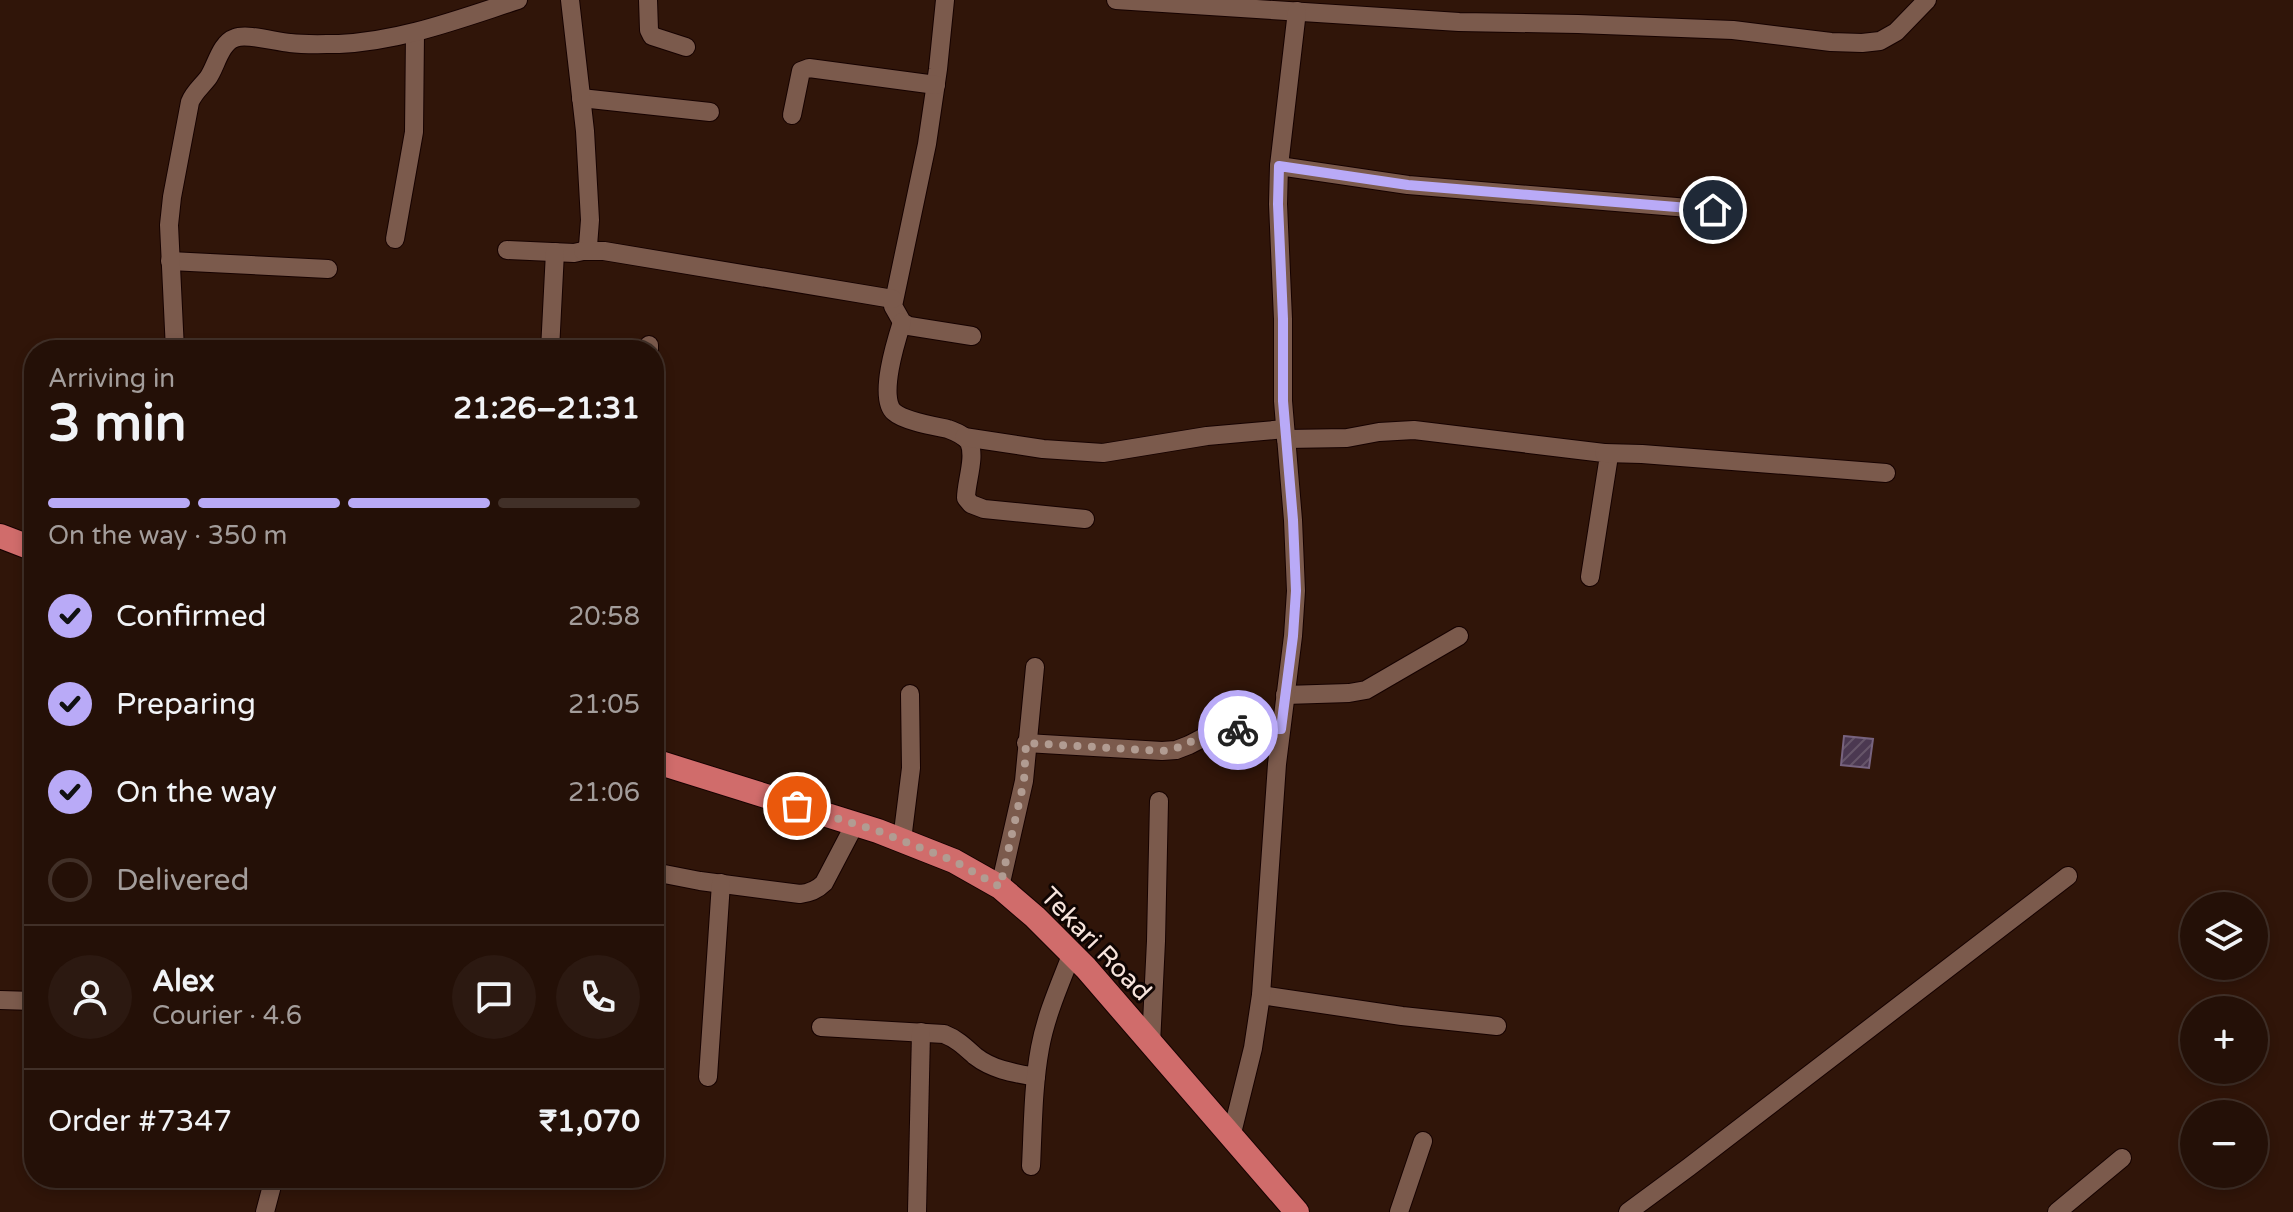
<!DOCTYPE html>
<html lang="en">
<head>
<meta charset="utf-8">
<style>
  body { margin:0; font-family:"Varela Round",sans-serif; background:#2c1911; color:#f1f3f6; height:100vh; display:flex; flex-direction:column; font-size:30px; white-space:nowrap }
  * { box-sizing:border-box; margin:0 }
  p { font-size:26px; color:#a39d9b }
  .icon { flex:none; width:44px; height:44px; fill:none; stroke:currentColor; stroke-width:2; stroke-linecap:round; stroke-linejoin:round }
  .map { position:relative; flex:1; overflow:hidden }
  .details { position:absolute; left:24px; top:340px; width:640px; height:848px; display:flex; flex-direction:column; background:#241007; border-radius:32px; box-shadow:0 4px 12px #0003,0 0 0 2px #413028 }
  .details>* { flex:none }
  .buttons { position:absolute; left:2180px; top:892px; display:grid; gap:16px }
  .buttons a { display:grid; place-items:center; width:88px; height:88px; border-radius:50%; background:#241007; box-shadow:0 4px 12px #0003,0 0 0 2px #413028; font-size:40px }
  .pin { position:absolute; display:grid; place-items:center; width:68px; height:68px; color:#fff; margin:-34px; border:4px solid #fff; border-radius:50%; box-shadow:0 2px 8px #0007 }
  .courier { position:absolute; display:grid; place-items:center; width:80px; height:80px; margin:-40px; border:6px solid #b9aaf7; border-radius:50%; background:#fff; color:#222; box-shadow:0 2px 10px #0007 }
  .summary em { font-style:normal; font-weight:800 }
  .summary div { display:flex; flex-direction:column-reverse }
  .summary { display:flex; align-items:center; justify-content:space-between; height:136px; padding:0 24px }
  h1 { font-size:52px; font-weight:800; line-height:60px }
  .bar { display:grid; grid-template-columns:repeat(4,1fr); gap:12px 8px; align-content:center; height:96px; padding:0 24px }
  .bar i { height:10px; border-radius:6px; background:#413028 }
  .bar .current { background:#b9aaf7 }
  .bar p { grid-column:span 4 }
  .line { display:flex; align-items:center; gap:20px; padding:0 24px; border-top:2px solid #413028 }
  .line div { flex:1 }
  .round { display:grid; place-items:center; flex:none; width:84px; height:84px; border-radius:42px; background:#2c1911 }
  ol { padding:0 24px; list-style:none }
  li { display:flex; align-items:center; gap:24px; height:88px }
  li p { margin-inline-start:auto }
  li .icon { padding:8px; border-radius:50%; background:#b9aaf7; color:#111; stroke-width:4 }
  li:last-child { color:#a39d9b }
  li i { width:44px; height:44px; border:4px solid #413028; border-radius:50% }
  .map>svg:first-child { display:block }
  .building { fill:url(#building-hatch); stroke:#77637f; stroke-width:2 }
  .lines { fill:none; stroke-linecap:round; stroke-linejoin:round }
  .minor-casing { stroke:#160200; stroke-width:20 }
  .trunk-casing { stroke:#160200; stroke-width:26 }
  .minor { stroke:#7b5a4c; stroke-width:18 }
  .trunk { stroke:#d06c6b; stroke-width:24 }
  .done { stroke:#b19c92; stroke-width:8; stroke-dasharray:0 14.4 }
  .route { stroke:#b9aaf7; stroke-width:10 }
  .labels { text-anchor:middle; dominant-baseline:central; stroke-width:6; stroke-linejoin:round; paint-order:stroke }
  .street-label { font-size:26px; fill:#f7e4dc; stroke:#100502 }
</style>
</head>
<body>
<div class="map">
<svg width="2293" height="1212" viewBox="0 0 2293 1212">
  <defs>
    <pattern id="building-hatch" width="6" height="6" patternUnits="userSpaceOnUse" patternTransform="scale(2)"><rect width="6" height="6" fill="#4b3851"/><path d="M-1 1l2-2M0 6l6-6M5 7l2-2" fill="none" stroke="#665569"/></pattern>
  </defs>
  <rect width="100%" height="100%" fill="#301509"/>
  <!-- building -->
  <path class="building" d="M 1844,736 L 1873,739 L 1869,768 L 1841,765 Z"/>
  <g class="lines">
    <defs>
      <g id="minor">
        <path d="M 648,0 L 649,30 L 652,36 L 686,47"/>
        <path d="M 945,0 L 938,69 L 927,144 L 893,306 L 902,322 L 909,326 L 972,336"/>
        <path d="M 1116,0 L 1459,22 L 1578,24 L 1733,30 L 1831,42 L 1862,43 L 1880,41 L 1896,32 L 1927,0"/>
        <path d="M 581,98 L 710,112"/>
        <path d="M 792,115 L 801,71 L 809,68 L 936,85"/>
        <path d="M 1279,166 L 1408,185 L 1713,210"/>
        <path d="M 395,239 L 414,132 L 415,33"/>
        <path d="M 507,250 L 574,253 L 583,251 L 588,246 L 590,220 L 585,131 L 570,0"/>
        <path d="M 583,251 L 604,251 L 893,299"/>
        <path d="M 170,261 L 328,269"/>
        <path d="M 902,322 C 896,341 878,398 894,412 C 904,421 934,426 948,429 C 956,432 964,435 969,442 C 976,457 966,482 966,498 L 971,504 L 984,509 L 1085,519"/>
        <path d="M 175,350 L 169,225 L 172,197 L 190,102 C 194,92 201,87 208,78 C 216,67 220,43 235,38 C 247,33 276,42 290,43 C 306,45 323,44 339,44 C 402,41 459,19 518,0"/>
        <path d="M 550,350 L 555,252"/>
        <path d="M 649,350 L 649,345"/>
        <path d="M 964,437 L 1043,449 L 1103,453 L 1207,436 L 1285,429"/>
        <path d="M 1286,439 L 1347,438 L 1379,432 L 1414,430 L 1604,453 L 1607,455 L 1608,462 L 1590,577"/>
        <path d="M 1604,453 L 1642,454 L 1886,473"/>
        <path d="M 1285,695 L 1349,693 L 1366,690 L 1459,636"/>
        <path d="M 1026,743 L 1162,751 L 1176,750 L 1189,745 L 1216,731 L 1281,729"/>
        <path d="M 902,840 L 911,768 L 910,694"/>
        <path d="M 654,872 L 700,881 L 800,894 C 810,893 817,890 824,883 L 855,824"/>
        <path d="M 1000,887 L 1024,781 L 1035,667"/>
        <path d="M 1261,995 L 1402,1016 L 1497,1026"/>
        <path d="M 0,1000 L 34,1001"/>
        <path d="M 821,1027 L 944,1034 C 957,1039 965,1047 975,1056 C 993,1070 1014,1073 1036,1077"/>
        <path d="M 1151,1044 L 1156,941 L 1159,801"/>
        <path d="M 708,1077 L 721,883"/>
        <path d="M 1231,1137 L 1253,1048 L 1261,995 L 1277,764 L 1293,636 L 1296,591 L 1293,520 L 1283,401 L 1283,319 L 1278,204 L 1279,166 L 1297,11"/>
        <path d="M 1031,1166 C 1033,1126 1033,1086 1040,1048 C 1046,1015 1060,984 1072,953"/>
        <path d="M 265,1212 L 274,1178"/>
        <path d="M 917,1212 L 921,1032"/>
        <path d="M 1399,1212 L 1423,1141"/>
        <path d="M 1628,1212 L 1689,1167 L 2068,876"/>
        <path d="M 2057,1212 L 2122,1158"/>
      </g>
      <g id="trunk">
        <path d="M 0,536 L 34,549"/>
        <path d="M 654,761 L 878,831 L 954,861 L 1000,887 L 1035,917 L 1086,968 L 1297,1212"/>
      </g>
    </defs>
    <!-- minor casing -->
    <use href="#minor" class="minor-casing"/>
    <!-- trunk casing -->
    <use href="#trunk" class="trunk-casing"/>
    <!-- minor -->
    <use href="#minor" class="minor"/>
    <!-- trunk -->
    <use href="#trunk" class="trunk"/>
  </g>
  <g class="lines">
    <!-- done -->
    <path class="done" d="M 797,806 L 878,831 L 954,861 L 1000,887 L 1024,781 L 1026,743 L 1162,751 C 1186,748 1191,739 1212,733 C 1220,730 1230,731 1238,730"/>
    <!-- route -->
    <path class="route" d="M 1238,730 L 1281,729 L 1293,636 L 1296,591 L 1293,520 L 1283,401 L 1283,319 L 1278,204 L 1279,166 L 1408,185 L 1713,210"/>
  </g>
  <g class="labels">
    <!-- street labels -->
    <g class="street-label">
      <text transform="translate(1096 944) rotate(46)">Tekari Road</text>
    </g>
  </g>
</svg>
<div class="buttons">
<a><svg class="icon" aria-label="layers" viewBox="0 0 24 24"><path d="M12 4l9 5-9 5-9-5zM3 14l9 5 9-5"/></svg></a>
<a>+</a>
<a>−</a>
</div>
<div class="pin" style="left:797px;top:806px;background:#ea580c"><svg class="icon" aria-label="bag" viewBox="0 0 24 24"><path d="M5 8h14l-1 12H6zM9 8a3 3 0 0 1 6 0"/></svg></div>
<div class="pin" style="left:1713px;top:210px;background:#1f2937"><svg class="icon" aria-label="home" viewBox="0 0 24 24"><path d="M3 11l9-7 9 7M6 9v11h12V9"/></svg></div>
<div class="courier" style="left:1238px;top:730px"><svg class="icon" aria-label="bike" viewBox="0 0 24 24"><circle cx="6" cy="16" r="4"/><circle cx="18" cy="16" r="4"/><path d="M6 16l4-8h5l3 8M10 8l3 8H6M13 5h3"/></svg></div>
<section class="details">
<div class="summary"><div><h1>3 min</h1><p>Arriving in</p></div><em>21:26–21:31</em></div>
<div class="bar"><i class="current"></i><i class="current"></i><i class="current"></i><i></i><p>On the way · 350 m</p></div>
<ol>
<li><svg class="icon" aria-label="check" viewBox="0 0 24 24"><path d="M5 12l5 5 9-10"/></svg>Confirmed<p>20:58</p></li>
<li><svg class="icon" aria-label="check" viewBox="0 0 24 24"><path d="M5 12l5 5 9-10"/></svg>Preparing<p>21:05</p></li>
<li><svg class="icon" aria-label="check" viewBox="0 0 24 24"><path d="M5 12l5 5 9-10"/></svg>On the way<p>21:06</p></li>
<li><i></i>Delivered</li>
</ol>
<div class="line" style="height:144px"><a class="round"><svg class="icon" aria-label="person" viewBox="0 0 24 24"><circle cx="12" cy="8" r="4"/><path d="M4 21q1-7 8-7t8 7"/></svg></a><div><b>Alex</b><p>Courier · 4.6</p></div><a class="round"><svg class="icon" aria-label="chat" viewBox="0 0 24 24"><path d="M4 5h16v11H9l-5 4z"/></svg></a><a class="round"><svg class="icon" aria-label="phone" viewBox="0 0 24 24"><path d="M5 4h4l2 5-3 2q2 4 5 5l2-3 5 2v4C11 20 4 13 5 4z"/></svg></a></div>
<div class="line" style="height:104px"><div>Order #7347</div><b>₹1,070</b></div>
</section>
</div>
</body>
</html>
